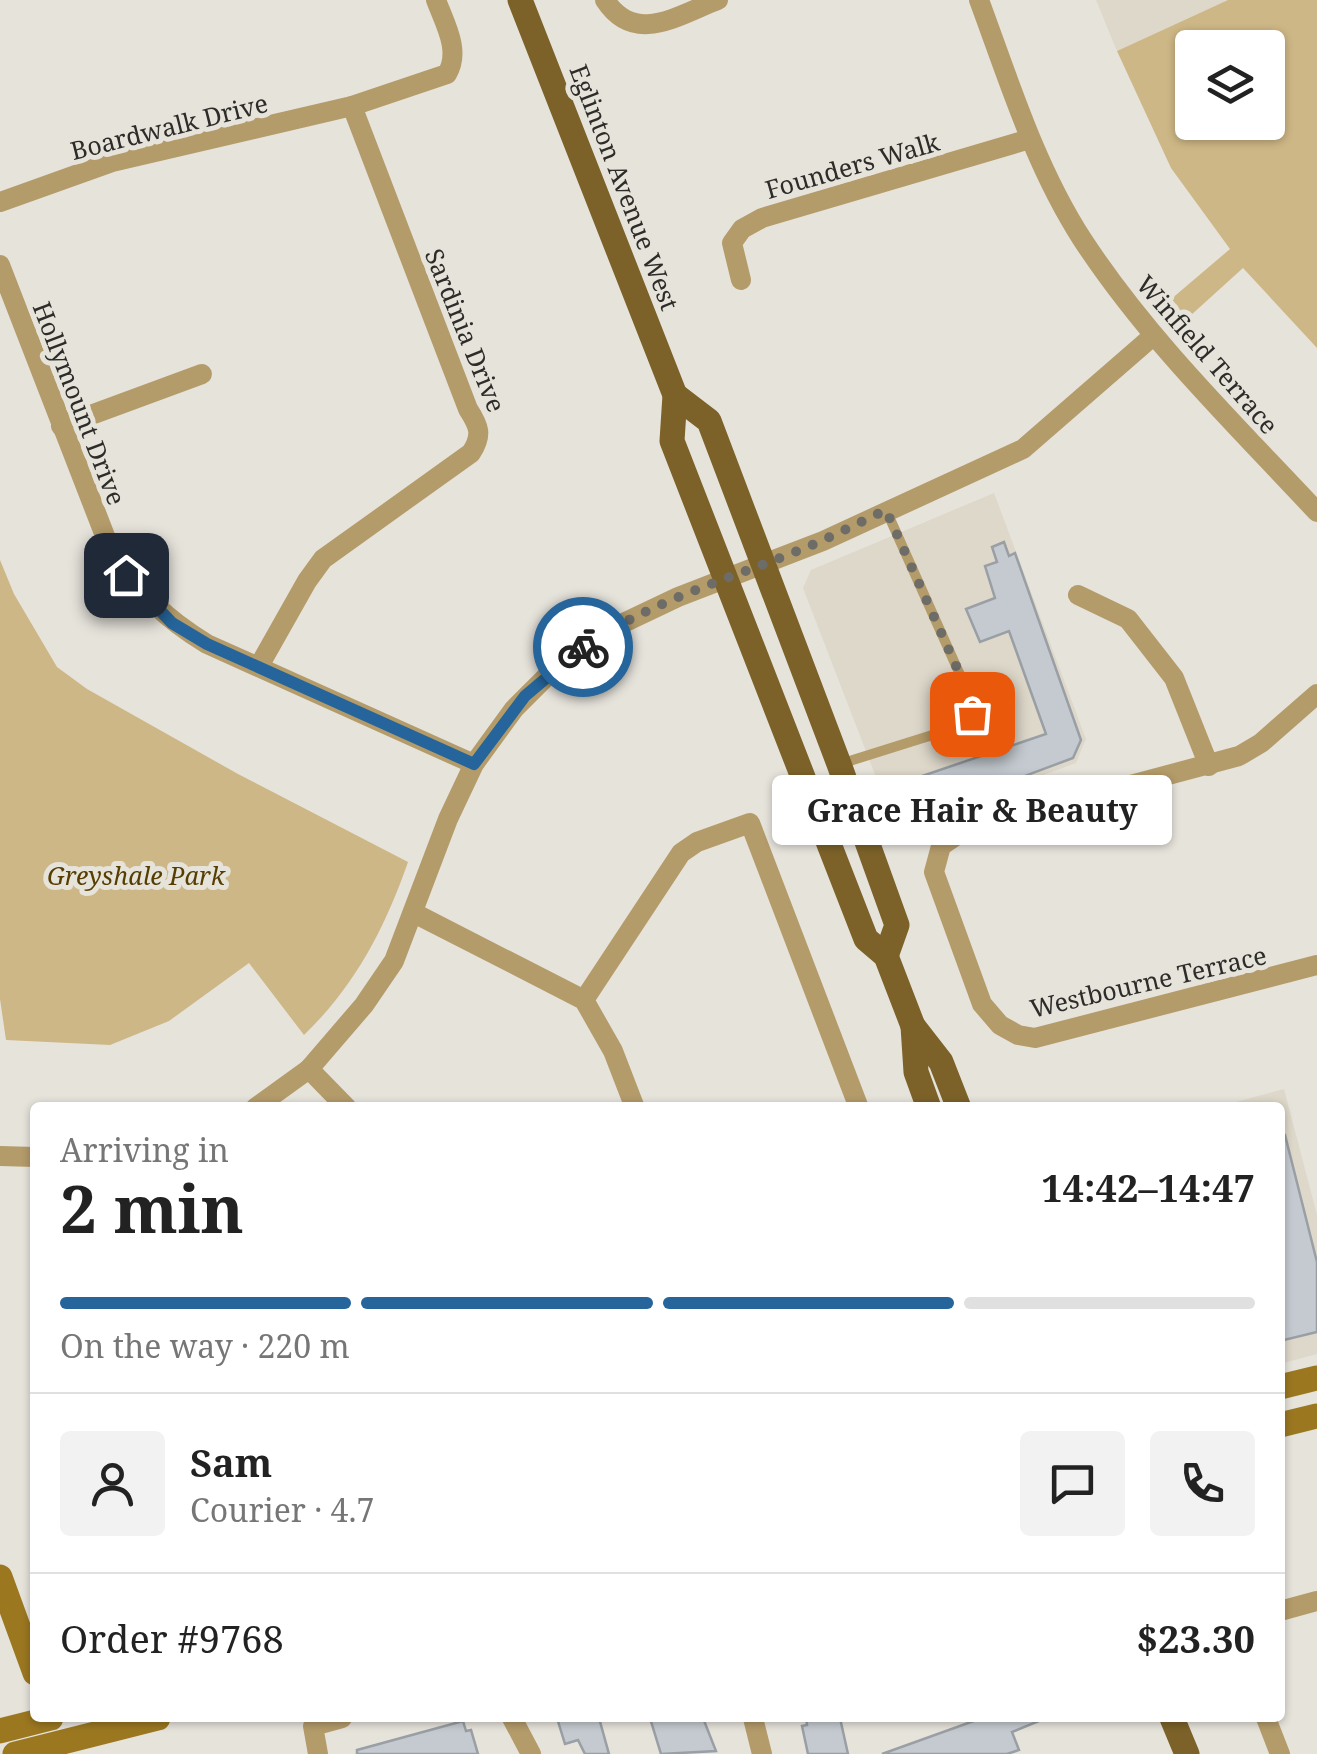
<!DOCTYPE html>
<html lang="en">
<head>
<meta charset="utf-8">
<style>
  body { margin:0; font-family:"Noto Serif",serif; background:#f2f2f2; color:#222; height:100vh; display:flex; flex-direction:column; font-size:38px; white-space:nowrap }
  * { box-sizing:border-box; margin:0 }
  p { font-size:32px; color:#767676 }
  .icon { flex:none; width:55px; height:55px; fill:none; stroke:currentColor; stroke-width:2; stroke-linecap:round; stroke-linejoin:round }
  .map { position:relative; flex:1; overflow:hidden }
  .drawer { position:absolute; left:30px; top:1102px; width:1255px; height:620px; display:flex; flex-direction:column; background:#fff; border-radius:10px; box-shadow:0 2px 8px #0004 }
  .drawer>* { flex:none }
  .tools { position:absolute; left:1175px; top:30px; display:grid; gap:20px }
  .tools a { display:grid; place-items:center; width:110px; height:110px; border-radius:10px; background:#fff; box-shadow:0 2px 8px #0004; font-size:50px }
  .pin { position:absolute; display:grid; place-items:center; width:85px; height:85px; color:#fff; margin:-42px; border-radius:20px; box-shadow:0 5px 15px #0006 }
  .courier { position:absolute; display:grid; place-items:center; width:100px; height:100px; margin:-50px; border:8px solid #25659b; border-radius:50%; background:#fff; color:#222; box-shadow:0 2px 12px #0007 }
  .bubble { position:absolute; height:70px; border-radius:10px; background:#fff; box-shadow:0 2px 8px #0004; font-size:32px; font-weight:700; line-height:70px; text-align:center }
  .headline em { font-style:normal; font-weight:700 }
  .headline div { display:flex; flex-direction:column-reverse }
  .headline { display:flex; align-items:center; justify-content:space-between; height:170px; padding:0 30px }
  h1 { font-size:65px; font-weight:700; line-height:75px }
  .bar { display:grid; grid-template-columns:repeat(4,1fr); gap:15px 10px; align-content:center; height:120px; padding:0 30px }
  .bar i { height:12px; border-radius:8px; background:#e0e0e0 }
  .bar .active { background:#25659b }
  .bar p { grid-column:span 4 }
  .line { display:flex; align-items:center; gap:25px; padding:0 30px; border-top:2px solid #e0e0e0 }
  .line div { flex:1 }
  .round { display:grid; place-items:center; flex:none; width:105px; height:105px; border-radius:10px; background:#f2f2f2 }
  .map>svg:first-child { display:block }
  .built { fill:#ded8ca }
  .green { fill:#ceb786; fill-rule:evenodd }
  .building { fill:#c4cad0; stroke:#999fa4; stroke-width:2.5 }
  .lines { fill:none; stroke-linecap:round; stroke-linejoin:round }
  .lane { stroke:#b49b6a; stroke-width:10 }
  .street { stroke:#b49b6a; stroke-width:20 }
  .secondary { stroke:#9b7720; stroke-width:25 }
  .primary { stroke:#7c6229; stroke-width:25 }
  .done { stroke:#6e6c67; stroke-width:10; stroke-dasharray:0 18 }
  .route { stroke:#25659b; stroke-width:12 }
  .labels { text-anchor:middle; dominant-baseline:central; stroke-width:10; stroke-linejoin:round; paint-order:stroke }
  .street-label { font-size:25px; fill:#2d2c29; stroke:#e6e3db }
  .park-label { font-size:25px; font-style:italic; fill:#553e00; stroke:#e6e3db }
</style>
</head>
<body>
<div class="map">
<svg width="1317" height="1754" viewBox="0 0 1317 1754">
  <rect width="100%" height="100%" fill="#e6e3db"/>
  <!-- built -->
  <g class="built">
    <path d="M 1096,0 L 1228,0 L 1117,51 Z"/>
    <path d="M 994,493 L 1086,739 L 1076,763 L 896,829 L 803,588 L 811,570 Z"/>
    <path d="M 1284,1089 L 1317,1215 L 1317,1354 L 1280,1364 L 1280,1108 L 1214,1108 Z"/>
  </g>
  <!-- green -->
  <g class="green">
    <path d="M 1228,0 L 1317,0 L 1317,348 L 1243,268 L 1179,326 L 1163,306 L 1230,249 L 1171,168 L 1117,51 ZM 1192,48 L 1268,48 L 1268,122 L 1192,122 Z"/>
    <path d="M 0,560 L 14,594 L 57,667 L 87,689 L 238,774 L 408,862 C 385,928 355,986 304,1035 L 249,963 L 169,1021 L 110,1045 L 6,1040 L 0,999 Z"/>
  </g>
  <!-- building -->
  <g class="building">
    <path d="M 1004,542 L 1009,556 L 1015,553 L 1081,740 L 1073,758 L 931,811 L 927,801 L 918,804 L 912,789 L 925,784 L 922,776 L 1046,734 L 1009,631 L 980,642 L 966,609 L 995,598 L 985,566 L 997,562 L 992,547 Z"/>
    <path d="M 1280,1135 L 1285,1135 L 1317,1262 L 1317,1332 L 1280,1341 Z"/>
    <path d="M 557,1718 L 599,1718 L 609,1754 L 585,1754 L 578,1740 L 565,1744 Z"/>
    <path d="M 650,1718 L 703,1718 L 716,1751 L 661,1754 Z"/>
    <path d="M 806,1718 L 840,1718 L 848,1754 L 808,1754 L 802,1726 L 807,1725 Z"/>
    <path d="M 982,1718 L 1046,1718 L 1012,1732 L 1019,1750 L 1007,1754 L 882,1754 Z"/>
    <path d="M 463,1721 L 466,1731 L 471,1730 L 478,1754 L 357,1754 L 357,1750 Z"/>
  </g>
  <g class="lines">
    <!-- lane -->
    <path class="lane" d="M 840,764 L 961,726 L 972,714 L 970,697 L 887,512"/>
    <!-- street -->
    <g class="street">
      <path d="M 605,0 C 635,46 678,15 718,0"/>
      <path d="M 979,0 C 1009,81 1035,166 1082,239 C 1148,340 1235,424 1317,512"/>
      <path d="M 0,202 L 112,162 L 352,106 L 447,74 C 461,51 445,24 436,0"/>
      <path d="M 0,265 L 112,554 C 144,595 161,616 207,644 L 474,764"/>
      <path d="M 741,280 L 732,243 L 742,229 L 762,218 L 1030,139"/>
      <path d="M 61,426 L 202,374"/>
      <path d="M 1078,595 L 1128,619 L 1174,678 L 1209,766"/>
      <path d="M 259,666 L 307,581 L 323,559 L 471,453 C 483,435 479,426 468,409 L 352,106"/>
      <path d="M 1317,694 L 1261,743 L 1239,756 L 966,829 L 941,846 L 934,872 L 982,1004 L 1000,1025 L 1018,1035 L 1035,1038 L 1317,965"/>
      <path d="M 414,913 L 584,1000 L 613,1051 L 635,1108"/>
      <path d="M 584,1000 L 681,853 L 697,842 L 750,823 L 859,1108"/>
      <path d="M 309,1069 L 347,1108"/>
      <path d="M 255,1108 L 309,1069 L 364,1005 L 394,961 L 448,819 L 474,764 L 514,709 L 557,666 L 617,626 L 678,597 L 823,541 L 1023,449 L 1153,336"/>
      <path d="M 0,1156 L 35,1157"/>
      <path d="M 1280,1611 L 1317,1601"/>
      <path d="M 512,1718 L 531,1754"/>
      <path d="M 753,1718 L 762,1754"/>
      <path d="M 1266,1718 L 1280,1754"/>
      <path d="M 318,1754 L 313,1726 L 342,1718"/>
    </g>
    <!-- secondary -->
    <g class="secondary">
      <path d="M 1280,1387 L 1317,1378"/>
      <path d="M 1280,1425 L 1317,1416"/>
      <path d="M 0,1577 L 35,1673"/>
      <path d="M 0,1731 L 51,1718"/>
      <path d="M 15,1754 L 158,1718"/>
    </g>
    <!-- primary -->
    <g class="primary">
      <path d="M 520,0 L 675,395 L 672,441 L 866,939 L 886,956 L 913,1026 L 941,1062 L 959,1108"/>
      <path d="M 675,395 L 709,421 L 839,764 L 897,925 L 886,956"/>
      <path d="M 913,1026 L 916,1072 L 929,1108"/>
      <path d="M 1172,1718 L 1187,1754"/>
    </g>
  </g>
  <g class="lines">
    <!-- done -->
    <path class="done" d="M 583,647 C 648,603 723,581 795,552 C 826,540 856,524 886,510 L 970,697 L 972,714"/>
    <!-- route -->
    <path class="route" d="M 126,575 L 172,623 L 207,644 L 474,764 L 525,696 L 583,647"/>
  </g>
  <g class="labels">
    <!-- street labels -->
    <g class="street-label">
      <text transform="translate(169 126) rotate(-14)">Boardwalk Drive</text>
      <text transform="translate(852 165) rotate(-16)">Founders Walk</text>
      <text transform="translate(625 187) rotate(69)">Eglinton Avenue West</text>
      <text transform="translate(466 330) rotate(68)">Sardinia Drive</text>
      <text transform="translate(1208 354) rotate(49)">Winfield Terrace</text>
      <text transform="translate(80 403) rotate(69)">Hollymount Drive</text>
      <text transform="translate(1148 981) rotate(-13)">Westbourne Terrace</text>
    </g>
    <!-- park labels -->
    <g class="park-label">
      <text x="136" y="875">Greyshale Park</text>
    </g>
  </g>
</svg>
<div class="tools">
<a><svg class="icon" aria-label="layers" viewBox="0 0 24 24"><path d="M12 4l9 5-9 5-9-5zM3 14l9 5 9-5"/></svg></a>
</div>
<div class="pin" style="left:972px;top:714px;background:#ea580c"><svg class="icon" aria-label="bag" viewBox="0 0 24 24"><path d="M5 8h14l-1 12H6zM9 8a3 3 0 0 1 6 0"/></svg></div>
<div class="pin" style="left:126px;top:575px;background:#1f2937"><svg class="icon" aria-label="home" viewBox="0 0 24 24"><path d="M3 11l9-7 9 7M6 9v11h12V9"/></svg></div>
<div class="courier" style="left:583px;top:647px"><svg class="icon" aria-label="bike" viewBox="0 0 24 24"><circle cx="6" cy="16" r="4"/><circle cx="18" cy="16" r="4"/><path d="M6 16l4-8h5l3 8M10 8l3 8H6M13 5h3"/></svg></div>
<div class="bubble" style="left:772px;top:775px;width:400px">Grace Hair &amp; Beauty</div>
<section class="drawer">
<div class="headline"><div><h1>2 min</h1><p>Arriving in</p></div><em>14:42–14:47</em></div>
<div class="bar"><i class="active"></i><i class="active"></i><i class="active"></i><i></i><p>On the way · 220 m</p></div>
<div class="line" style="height:180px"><a class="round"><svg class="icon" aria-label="person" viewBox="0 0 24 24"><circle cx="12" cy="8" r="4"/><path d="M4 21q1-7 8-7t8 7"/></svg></a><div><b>Sam</b><p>Courier · 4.7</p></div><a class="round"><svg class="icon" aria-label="chat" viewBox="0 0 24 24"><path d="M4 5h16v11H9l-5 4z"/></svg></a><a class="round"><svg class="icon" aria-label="phone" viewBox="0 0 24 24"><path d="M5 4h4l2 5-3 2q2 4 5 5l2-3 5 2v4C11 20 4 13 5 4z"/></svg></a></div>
<div class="line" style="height:130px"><div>Order #9768</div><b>$23.30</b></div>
</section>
</div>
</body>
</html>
